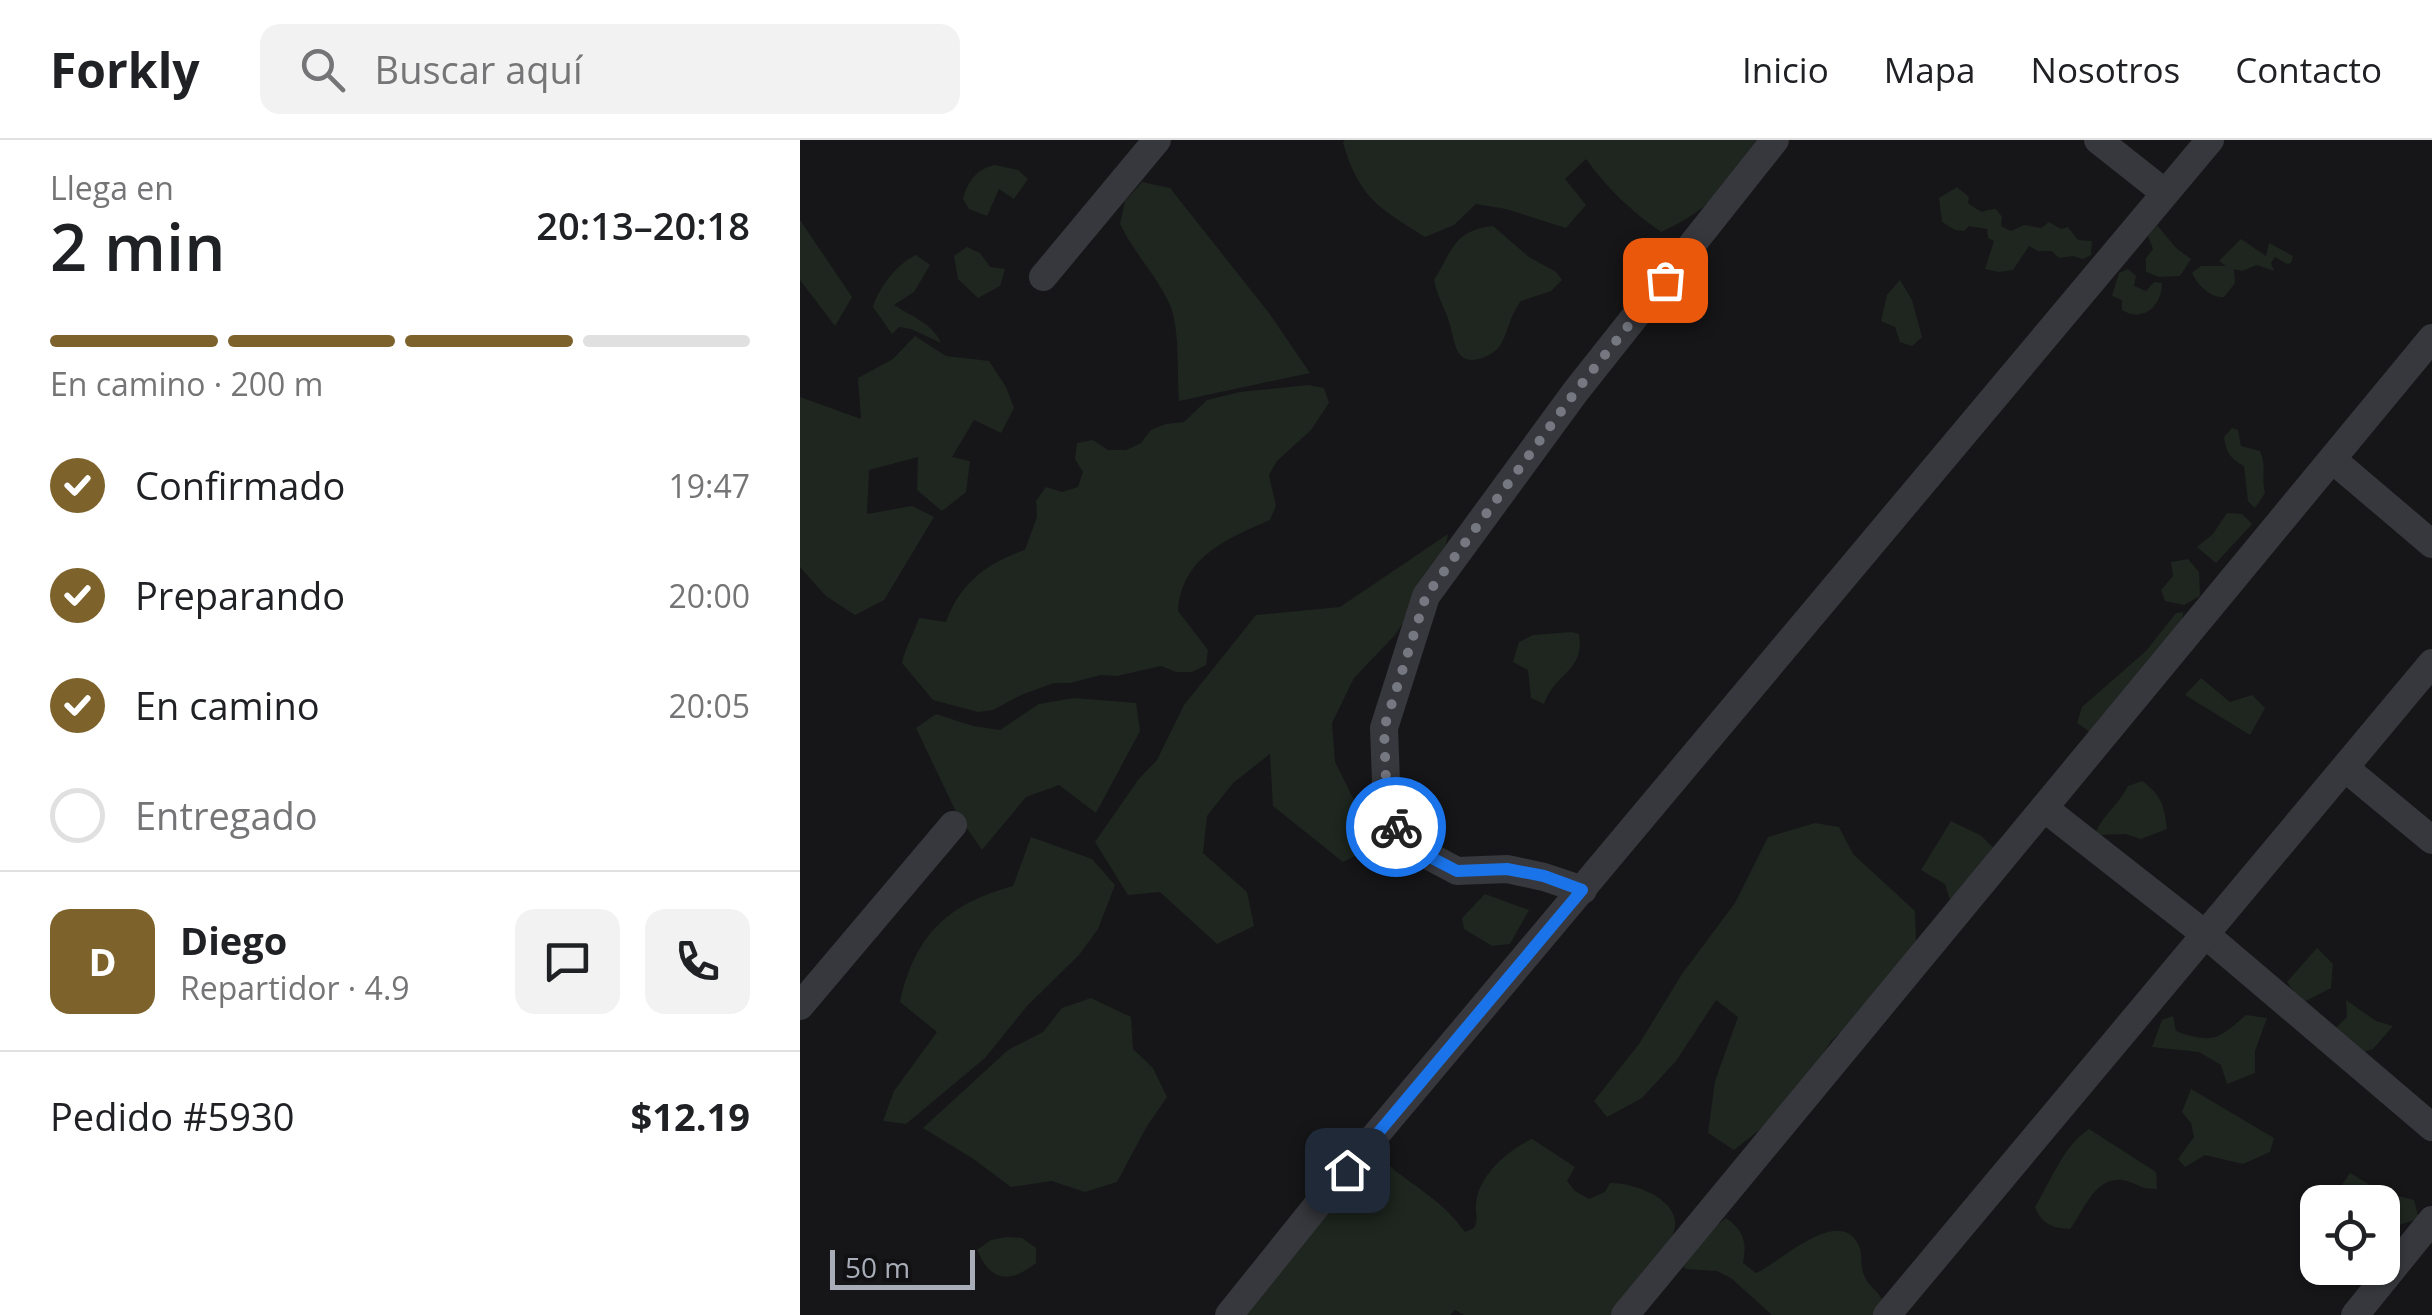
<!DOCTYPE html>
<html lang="es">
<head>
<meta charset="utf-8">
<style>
  body { margin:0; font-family:"Open Sans",sans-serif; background:#f2f2f2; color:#202124; height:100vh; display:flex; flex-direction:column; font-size:38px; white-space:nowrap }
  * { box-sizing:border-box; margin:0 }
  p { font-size:32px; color:#757577 }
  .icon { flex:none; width:55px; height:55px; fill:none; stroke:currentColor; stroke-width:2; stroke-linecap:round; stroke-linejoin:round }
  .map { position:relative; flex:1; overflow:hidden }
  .side { display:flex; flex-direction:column; background:#fff; width:800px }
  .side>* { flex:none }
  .buttons { position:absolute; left:1500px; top:1045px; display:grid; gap:20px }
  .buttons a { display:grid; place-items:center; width:100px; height:100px; border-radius:20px; background:#fff; box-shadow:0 2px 8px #0004; font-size:50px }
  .scale { position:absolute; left:30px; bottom:25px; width:145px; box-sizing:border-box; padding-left:10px; border:5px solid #a8adb8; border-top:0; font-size:28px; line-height:35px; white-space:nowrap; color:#a8adb8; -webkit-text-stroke:8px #111113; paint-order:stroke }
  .pin { position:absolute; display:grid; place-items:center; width:85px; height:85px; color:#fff; margin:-42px; border-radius:20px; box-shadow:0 5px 15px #0006 }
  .courier { position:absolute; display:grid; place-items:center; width:100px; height:100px; margin:-50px; border:8px solid #1a73e8; border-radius:50%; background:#fff; color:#222; box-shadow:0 2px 12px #0007 }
  .summary em { font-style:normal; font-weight:600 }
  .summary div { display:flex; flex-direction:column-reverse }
  .summary { display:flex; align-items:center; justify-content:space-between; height:170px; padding:0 50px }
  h1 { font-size:65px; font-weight:600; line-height:75px }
  .bar { display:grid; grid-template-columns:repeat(4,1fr); gap:15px 10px; align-content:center; height:120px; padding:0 50px }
  .bar i { height:12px; border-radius:8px; background:#e0e0e0 }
  .bar .current { background:#7e622b }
  .bar p { grid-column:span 4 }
  .line { display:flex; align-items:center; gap:25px; padding:0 50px; border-top:2px solid #e0e0e0 }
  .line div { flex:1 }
  .round { display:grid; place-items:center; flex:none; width:105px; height:105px; border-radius:20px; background:#f2f2f2 }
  ol { padding:0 50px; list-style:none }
  li { display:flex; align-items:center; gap:30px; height:110px }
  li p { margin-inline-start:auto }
  li .icon { padding:10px; border-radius:50%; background:#7e622b; color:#fff; stroke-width:4 }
  li:last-child { color:#757577 }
  li i { width:55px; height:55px; border:5px solid #e0e0e0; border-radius:50% }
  header { display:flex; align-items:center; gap:60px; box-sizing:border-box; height:140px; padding:0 50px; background:#fff; border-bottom:2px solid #e0e0e0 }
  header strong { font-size:48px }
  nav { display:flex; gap:55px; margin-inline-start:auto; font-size:35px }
  .search { width:700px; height:90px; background:#f2f2f2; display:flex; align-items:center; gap:25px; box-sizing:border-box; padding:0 35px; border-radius:20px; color:#757577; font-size:38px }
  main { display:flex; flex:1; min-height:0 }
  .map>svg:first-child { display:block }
  .green { fill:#1e261f }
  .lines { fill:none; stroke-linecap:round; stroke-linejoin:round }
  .minor { stroke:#37383d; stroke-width:28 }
  .done { stroke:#757880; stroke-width:10; stroke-dasharray:0 18 }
  .route { stroke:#1a73e8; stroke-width:12 }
</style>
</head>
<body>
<header>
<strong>Forkly</strong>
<div class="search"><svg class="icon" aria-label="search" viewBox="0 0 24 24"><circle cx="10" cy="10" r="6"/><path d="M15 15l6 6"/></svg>Buscar aquí</div>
<nav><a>Inicio</a><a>Mapa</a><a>Nosotros</a><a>Contacto</a></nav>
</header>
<main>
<section class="side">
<div class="summary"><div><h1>2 min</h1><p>Llega en</p></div><em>20:13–20:18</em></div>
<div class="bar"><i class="current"></i><i class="current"></i><i class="current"></i><i></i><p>En camino · 200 m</p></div>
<ol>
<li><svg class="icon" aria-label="check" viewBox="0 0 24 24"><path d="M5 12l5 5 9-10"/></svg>Confirmado<p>19:47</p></li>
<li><svg class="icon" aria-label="check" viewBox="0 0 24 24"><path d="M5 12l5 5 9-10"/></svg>Preparando<p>20:00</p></li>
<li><svg class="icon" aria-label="check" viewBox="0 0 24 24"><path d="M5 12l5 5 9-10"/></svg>En camino<p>20:05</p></li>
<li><i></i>Entregado</li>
</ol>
<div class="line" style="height:180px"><b class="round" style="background:#7e622b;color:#fff">D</b><div><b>Diego</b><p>Repartidor · 4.9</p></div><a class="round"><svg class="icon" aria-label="chat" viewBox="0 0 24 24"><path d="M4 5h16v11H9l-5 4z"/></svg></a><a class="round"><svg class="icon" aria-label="phone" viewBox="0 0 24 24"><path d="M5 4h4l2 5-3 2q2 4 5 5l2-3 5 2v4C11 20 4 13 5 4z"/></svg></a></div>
<div class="line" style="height:130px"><div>Pedido #5930</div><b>$12.19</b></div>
</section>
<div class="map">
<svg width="1632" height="1175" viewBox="0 0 1632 1175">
  <rect width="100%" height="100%" fill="#161618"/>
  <!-- green -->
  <g class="green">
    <path d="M 545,0 L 966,0 C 930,43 913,68 861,92 C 831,71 808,49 786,19 L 765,39 L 786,65 L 766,88 L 706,69 L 676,64 L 654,85 L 625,97 C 578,67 560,59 543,3 Z"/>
    <path d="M 195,25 L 218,30 L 228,39 L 214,59 L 199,49 L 187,76 L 169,69 L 163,59 C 168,41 176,29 195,25 Z"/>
    <path d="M 342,42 L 370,48 L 469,173 L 510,233 L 379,261 C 377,236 380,188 370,165 C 357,136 334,113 320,84 L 325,61 Z"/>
    <path d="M 1157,47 L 1169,57 L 1168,63 C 1188,77 1178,70 1196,69 L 1202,77 L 1201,86 L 1211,91 L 1224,85 L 1241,88 L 1249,82 L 1261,89 L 1268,87 L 1278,100 L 1292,101 L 1291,115 L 1283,119 L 1273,116 L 1259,118 L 1252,111 L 1238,111 L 1229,106 L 1213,130 L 1199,132 L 1185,129 L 1194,101 L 1188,98 L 1187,89 L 1169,86 L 1164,91 L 1155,90 L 1142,82 L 1139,58 Z"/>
    <path d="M 0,80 L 52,157 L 35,186 L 0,140 Z"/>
    <path d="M 1357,85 L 1376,108 L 1391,119 L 1380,136 L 1359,137 L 1346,132 L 1346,118 L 1353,109 L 1348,96 Z"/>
    <path d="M 693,86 L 729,117 L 756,132 L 762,140 L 751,151 L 721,161 C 709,177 709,190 701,204 C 697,211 690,215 682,218 C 655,227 655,202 650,185 C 646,170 637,157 634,140 C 652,111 654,90 693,86 Z"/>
    <path d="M 1441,99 L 1466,116 L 1469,103 L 1493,116 L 1491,123 L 1487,124 L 1475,117 L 1471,123 L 1474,131 L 1457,125 L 1442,131 L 1434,129 L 1435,143 L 1424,157 C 1410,158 1398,145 1392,133 L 1401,126 L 1426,126 L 1419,121 Z"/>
    <path d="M 167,107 L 180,113 L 190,127 L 205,129 L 200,146 L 178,158 L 158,139 L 154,116 Z"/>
    <path d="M 116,115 L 130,125 L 114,152 L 94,165 C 111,176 133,184 141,203 L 111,189 L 99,187 L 92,194 L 73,167 C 79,147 98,123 116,115 Z"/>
    <path d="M 1328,129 L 1336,136 L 1334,146 L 1346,151 L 1354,142 L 1362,143 C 1362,166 1343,183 1322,170 L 1322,160 L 1312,156 L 1319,133 Z"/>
    <path d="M 1100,140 L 1112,160 L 1122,197 L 1112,206 L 1100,202 L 1095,187 L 1081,181 L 1087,155 Z"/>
    <path d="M 115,196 L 146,216 L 189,221 L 206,247 L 214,268 L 201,293 L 174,280 L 152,317 L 170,321 L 166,352 L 142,371 L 117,350 L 118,317 L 69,330 L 67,374 L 112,366 L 134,377 L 84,460 L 55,475 L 26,456 L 0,427 L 0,257 L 61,279 L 58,238 L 93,219 Z"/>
    <path d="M 508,245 L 524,248 L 529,263 L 511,290 L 477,321 L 469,335 L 476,366 L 470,380 C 426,399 382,417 378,471 L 408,510 L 406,525 L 392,532 L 376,532 L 361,526 L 317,536 L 301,535 L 270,543 L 254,543 L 221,555 L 193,570 L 178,572 L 133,560 L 102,523 C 105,507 114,494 119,478 L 146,482 C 160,443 187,423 225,410 L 237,377 L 236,361 L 246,347 L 262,352 L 278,347 L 283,332 L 275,319 L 277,303 L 293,300 L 308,310 L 326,310 L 341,303 L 351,290 L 366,284 L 384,282 L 407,260 L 440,252 Z"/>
    <path d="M 1432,288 L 1438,290 L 1441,306 L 1460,311 C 1467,327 1461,337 1465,353 L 1455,368 L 1448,361 L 1444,326 C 1430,318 1427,314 1424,297 Z"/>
    <path d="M 1427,373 L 1442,374 L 1452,384 L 1416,423 L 1397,407 L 1413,394 Z"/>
    <path d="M 648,394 L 642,423 L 595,495 L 554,538 L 532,583 L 535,622 L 554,660 L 557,715 L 543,722 L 473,666 L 470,614 L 433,643 L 407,676 L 403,713 L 447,752 L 454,786 L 417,804 L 360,752 L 328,755 L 295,702 L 338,640 L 357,620 L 384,565 L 456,475 L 540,467 Z"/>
    <path d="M 1388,419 L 1399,432 L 1400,456 L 1384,465 L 1365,461 L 1361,450 L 1373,436 L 1371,422 Z"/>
    <path d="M 1383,472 L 1382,488 L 1290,592 L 1277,583 L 1282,567 L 1346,511 L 1376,473 Z"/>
    <path d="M 771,492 L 779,494 C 785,532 756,531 744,564 L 731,558 L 728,530 L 713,522 L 719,502 L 733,495 Z"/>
    <path d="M 1401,538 L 1430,562 L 1452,555 L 1465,568 L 1450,595 L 1385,555 Z"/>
    <path d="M 274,558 L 336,563 L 340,591 L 296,673 L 259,645 L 226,657 L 182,710 L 157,674 L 116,588 L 136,574 L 173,586 L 200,590 L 239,564 Z"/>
    <path d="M 1342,641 C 1362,655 1364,666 1367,689 L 1341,699 L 1326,694 L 1295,695 C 1301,676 1319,665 1328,646 Z"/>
    <path d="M 1151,681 L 1180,695 L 1200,714 L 1151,763 L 1145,744 L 1121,730 Z"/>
    <path d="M 1015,683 L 1039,687 L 1053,714 L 1115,771 L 1116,801 L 1093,842 L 1031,901 L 989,967 L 934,1010 L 908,993 L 915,941 L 938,877 L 916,860 L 876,921 L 842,958 L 807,977 L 794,961 L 839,904 L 882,834 L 935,763 L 968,697 Z"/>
    <path d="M 231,697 L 292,719 L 315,745 L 298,789 L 279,815 L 227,866 L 185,918 L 106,984 L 83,981 L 94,951 L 137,892 L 100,862 C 115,795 147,764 213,746 Z"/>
    <path d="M 685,754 L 729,770 L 710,804 L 692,806 L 664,789 L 662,778 Z"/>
    <path d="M 1517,808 L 1533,824 L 1531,848 L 1502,863 L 1487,842 Z"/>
    <path d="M 291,858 L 331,877 L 333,909 L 353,928 L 367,957 L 347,986 L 317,1042 L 285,1052 L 252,1041 L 211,1047 L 172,1018 L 123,988 L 208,910 L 243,892 L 262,868 Z"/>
    <path d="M 1546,860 L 1576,881 L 1593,886 L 1573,909 L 1559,913 L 1533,891 L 1547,877 Z"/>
    <path d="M 1446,875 L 1467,878 L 1455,911 L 1455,933 L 1427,944 L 1421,925 L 1399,912 L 1352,907 L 1362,880 L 1373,876 L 1376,891 C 1412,904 1418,900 1446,875 Z"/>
    <path d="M 1391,949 L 1474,998 L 1470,1012 L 1443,1024 L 1405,1015 L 1385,1027 L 1378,1019 L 1394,997 L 1391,983 L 1382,972 Z"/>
    <path d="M 1289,989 L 1356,1032 L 1357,1049 C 1341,1049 1341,1046 1327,1041 C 1296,1032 1284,1071 1270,1089 C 1252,1088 1242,1084 1235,1067 C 1251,1041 1263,1006 1289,989 Z"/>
    <path d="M 732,999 L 775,1027 L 767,1041 L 775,1051 L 789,1059 L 805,1052 L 810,1043 C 831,1042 879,1058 875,1087 C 873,1101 859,1117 853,1130 C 847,1144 844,1160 840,1175 L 664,1175 L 655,1170 L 650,1175 L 443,1175 L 565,1020 L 582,1019 C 613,1048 639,1056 665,1092 L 674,1088 C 679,1078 675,1075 676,1065 C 677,1037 707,1010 732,999 Z"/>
    <path d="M 1550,1033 L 1580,1051 L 1614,1060 L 1619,1079 L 1595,1086 L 1583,1073 L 1582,1062 L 1557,1062 L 1537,1052 Z"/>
    <path d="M 926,1078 C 944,1091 947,1102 943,1123 L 956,1133 C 982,1121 1038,1066 1058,1104 C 1064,1115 1059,1124 1064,1135 C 1070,1151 1088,1154 1084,1175 L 972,1175 L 931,1138 L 917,1131 L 886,1129 L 876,1118 Z"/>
    <path d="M 207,1097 L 222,1098 L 236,1108 L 236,1123 C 209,1144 191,1142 177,1110 L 191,1100 Z"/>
  </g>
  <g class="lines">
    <!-- minor -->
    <g class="minor">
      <path d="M 1298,0 L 1365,53"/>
      <path d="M 243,137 L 357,0"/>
      <path d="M 1533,320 L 1632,404"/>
      <path d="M 1545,628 L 1632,700"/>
      <path d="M 1244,668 L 1406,795 L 1632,987"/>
      <path d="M 783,750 L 744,737 L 707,729 L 657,731 L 629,716 L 596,687 L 587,669 L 584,588 L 626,456 L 776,251 L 975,0"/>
      <path d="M 0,866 L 153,685"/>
      <path d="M 429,1175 L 523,1058 L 1410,0"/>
      <path d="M 825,1175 L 1632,198"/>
      <path d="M 1087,1175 L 1632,523"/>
      <path d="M 1555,1175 L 1632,1080"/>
    </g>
  </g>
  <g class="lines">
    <!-- done -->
    <path class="done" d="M 596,687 L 587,668 L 584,588 L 626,456 L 776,251 L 865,140"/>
    <!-- route -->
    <path class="route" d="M 547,1030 L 782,750 L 744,736 L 707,729 L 657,731 L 628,716 L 596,687"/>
  </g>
</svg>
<div class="buttons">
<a><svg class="icon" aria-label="locate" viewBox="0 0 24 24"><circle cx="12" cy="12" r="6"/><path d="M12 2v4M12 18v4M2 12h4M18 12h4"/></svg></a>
</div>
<div class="scale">50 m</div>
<div class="pin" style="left:865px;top:140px;background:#ea580c"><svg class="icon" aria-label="bag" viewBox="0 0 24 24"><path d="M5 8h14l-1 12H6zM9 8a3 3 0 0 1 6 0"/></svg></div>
<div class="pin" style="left:547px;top:1030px;background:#1f2937"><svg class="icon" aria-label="home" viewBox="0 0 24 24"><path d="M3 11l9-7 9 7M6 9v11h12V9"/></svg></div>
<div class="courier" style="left:596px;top:687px"><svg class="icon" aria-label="bike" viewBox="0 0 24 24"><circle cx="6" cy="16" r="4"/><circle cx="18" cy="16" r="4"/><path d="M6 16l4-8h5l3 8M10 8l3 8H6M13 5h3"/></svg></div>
</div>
</main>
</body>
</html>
